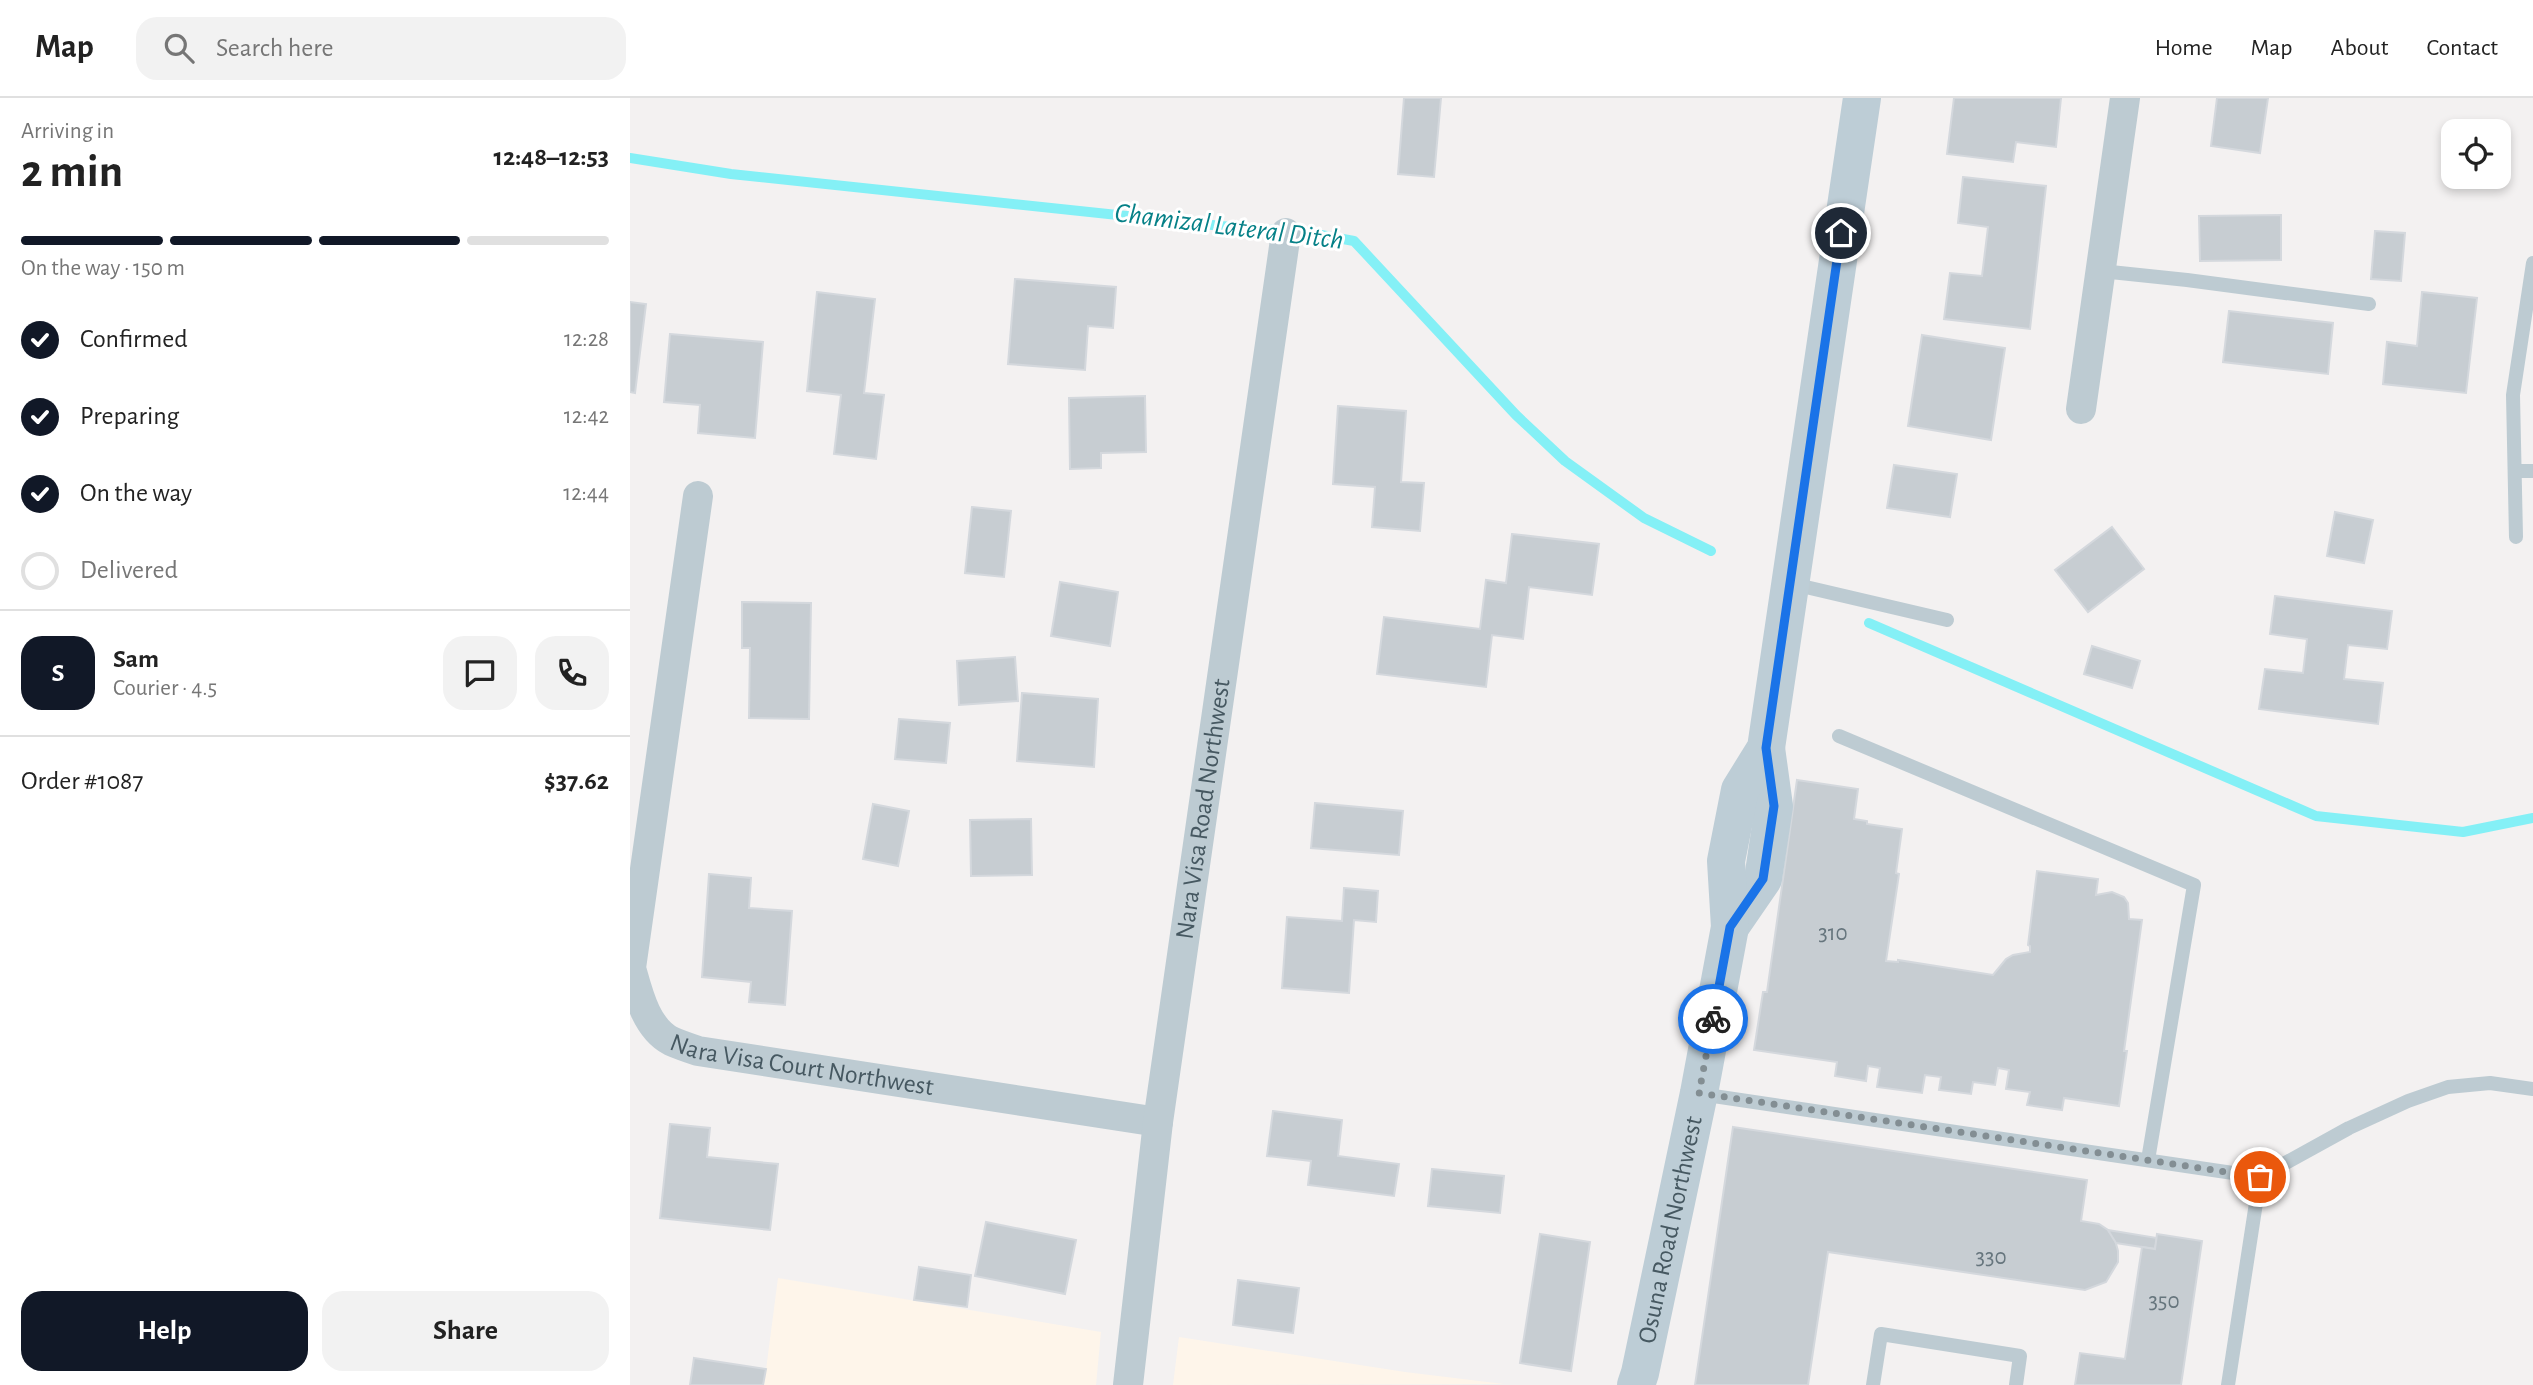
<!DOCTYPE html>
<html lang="en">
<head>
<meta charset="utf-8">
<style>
  body { margin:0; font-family:"Alegreya Sans",sans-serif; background:#f2f2f2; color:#222; height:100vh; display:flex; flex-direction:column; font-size:26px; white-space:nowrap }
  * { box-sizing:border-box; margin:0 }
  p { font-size:23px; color:#767676 }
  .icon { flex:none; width:38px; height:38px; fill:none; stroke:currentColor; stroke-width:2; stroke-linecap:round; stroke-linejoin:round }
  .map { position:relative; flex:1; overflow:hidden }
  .drawer { display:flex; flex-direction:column; background:#fff; width:630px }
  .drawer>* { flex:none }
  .fabs { position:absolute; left:1811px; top:21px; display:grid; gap:14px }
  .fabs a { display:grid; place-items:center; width:70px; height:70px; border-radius:14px; background:#fff; box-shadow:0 4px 10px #0003; font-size:35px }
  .pin { position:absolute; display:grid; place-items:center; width:60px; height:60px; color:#fff; margin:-30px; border:4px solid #fff; border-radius:50%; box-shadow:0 2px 7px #0007 }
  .courier { position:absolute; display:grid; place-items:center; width:70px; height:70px; margin:-35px; border:5px solid #1a73e8; border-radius:50%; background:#fff; color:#222; box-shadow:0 2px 9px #0007 }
  .summary em { font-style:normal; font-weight:700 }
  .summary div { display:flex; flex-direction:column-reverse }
  .summary { display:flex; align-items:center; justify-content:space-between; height:119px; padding:0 21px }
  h1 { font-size:46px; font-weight:700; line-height:52px }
  .bar { display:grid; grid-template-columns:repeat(4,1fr); gap:10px 7px; align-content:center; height:84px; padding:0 21px }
  .bar i { height:9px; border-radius:5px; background:#e0e0e0 }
  .bar .selected { background:#111827 }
  .bar p { grid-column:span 4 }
  .line { display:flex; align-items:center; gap:18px; padding:0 21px; border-top:2px solid #e0e0e0 }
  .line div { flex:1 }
  .round { display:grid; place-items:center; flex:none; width:74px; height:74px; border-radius:21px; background:#f2f2f2 }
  ol { padding:0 21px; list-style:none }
  li { display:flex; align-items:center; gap:21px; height:77px }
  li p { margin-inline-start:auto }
  li .icon { padding:7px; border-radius:50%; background:#111827; color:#fff; stroke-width:4 }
  li:last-child { color:#767676 }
  li i { width:38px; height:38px; border:4px solid #e0e0e0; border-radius:50% }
  .primary-button { display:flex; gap:14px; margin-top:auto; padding:14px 21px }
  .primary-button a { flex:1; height:80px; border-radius:21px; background:#111827; color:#fff; font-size:28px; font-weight:700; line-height:80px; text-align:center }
  .primary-button a+a { background:#f2f2f2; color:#222 }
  header { display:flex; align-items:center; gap:42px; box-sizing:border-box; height:98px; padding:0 35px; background:#fff; border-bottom:2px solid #e0e0e0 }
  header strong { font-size:33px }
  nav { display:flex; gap:38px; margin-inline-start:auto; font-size:24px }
  .search { width:490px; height:63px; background:#f2f2f2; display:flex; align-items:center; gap:18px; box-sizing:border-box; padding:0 24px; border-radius:21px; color:#767676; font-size:26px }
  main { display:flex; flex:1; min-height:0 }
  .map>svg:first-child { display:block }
  .commercial { fill:#fef5ea }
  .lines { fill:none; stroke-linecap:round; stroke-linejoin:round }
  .stream { stroke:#84f0f6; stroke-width:10 }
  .building { fill:#c7cdd2; stroke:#d4d8dd; stroke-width:2 }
  .lane { stroke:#bdcbd2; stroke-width:14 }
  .street { stroke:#bdcbd2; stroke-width:30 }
  .secondary { stroke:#bdcdd6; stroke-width:38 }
  .done { stroke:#838e93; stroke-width:7; stroke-dasharray:0 12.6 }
  .route { stroke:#1a73e8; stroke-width:9 }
  .labels { text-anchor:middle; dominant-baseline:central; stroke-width:6; stroke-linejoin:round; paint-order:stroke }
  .number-label { font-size:23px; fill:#66757d }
  .street-label { font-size:26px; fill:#465861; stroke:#fff }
  .water-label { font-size:28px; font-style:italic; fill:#058087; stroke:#fff }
</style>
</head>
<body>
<header>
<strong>Map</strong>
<div class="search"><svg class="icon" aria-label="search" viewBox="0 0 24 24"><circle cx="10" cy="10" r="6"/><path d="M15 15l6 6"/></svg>Search here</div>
<nav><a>Home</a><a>Map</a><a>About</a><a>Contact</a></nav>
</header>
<main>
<section class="drawer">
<div class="summary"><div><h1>2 min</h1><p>Arriving in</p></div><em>12:48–12:53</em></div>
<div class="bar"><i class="selected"></i><i class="selected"></i><i class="selected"></i><i></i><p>On the way · 150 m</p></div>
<ol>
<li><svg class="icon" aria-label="check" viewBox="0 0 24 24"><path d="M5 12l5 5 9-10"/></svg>Confirmed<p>12:28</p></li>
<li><svg class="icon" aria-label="check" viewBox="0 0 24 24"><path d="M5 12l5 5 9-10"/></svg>Preparing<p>12:42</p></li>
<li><svg class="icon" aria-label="check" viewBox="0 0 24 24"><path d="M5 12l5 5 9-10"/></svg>On the way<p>12:44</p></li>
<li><i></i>Delivered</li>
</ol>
<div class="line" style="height:126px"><b class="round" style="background:#111827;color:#fff">S</b><div><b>Sam</b><p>Courier · 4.5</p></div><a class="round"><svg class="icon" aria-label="chat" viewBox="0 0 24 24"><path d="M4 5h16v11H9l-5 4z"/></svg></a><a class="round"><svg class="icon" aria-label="phone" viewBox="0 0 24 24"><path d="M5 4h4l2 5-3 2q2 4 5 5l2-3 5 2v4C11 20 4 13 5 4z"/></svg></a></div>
<div class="line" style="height:91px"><div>Order #1087</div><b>$37.62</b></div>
<div class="primary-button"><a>Help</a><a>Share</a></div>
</section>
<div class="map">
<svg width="1903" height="1287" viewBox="0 0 1903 1287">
  <rect width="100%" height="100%" fill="#f3f1f1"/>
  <!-- commercial -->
  <g class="commercial">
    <path d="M 148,1180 L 471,1234 L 466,1287 L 134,1287 Z"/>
    <path d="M 549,1239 L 775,1274 L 874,1286 L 543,1287 Z"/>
  </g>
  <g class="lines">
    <!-- stream -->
    <g class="stream">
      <path d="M 0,60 L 101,76 L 620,131 L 669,133 L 724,143 L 886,317 L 935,363 L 1014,420 L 1081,453"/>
      <path d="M 1239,525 L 1686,718 L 1833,734 L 1903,720"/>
    </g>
  </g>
  <!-- building -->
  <g class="building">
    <path d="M 774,0 L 811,0 L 804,79 L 768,76 Z"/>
    <path d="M 1324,0 L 1431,0 L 1426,49 L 1386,44 L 1383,64 L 1317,56 Z"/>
    <path d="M 1587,0 L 1638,0 L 1630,55 L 1581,48 Z"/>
    <path d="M 1333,79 L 1416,88 L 1400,231 L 1314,221 L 1320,175 L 1352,178 L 1358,129 L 1328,125 Z"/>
    <path d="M 1651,117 L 1651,162 L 1570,163 L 1569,118 Z"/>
    <path d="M 1745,133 L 1775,135 L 1771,183 L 1741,181 Z"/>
    <path d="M 385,181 L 486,189 L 483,230 L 458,228 L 455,272 L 378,266 Z"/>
    <path d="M 187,194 L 245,201 L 234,295 L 254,297 L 246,361 L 204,356 L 211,297 L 177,293 Z"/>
    <path d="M 1792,194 L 1847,200 L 1836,295 L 1753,286 L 1757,244 L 1787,248 Z"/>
    <path d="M 0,204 L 16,206 L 5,295 L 0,294 Z"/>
    <path d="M 1599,213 L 1703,225 L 1698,276 L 1593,264 Z"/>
    <path d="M 40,236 L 133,244 L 125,340 L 68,335 L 70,307 L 34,304 Z"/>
    <path d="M 1292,237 L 1375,250 L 1361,342 L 1278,328 Z"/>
    <path d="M 515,298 L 516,354 L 471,355 L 471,370 L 440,371 L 439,300 Z"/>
    <path d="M 708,308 L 776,313 L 771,384 L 794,385 L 790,433 L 742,429 L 745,389 L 703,386 Z"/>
    <path d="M 1264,367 L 1327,376 L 1320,419 L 1257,410 Z"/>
    <path d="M 342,409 L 381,413 L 374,479 L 335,475 Z"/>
    <path d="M 1705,414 L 1743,422 L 1734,465 L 1697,458 Z"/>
    <path d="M 1482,429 L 1514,471 L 1458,514 L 1425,472 Z"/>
    <path d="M 882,436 L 969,446 L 962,497 L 899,489 L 893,541 L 862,537 L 856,589 L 747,576 L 754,519 L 850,531 L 856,482 L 876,485 Z"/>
    <path d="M 430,484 L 488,494 L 480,548 L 421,538 Z"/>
    <path d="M 1645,498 L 1762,513 L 1757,551 L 1718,547 L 1714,581 L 1753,585 L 1748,626 L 1629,611 L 1635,571 L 1673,575 L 1677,541 L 1640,536 Z"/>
    <path d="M 112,504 L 181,505 L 179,621 L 119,620 L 120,550 L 112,550 Z"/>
    <path d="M 1462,548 L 1510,563 L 1502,590 L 1454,576 Z"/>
    <path d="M 385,559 L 388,603 L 329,607 L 327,563 Z"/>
    <path d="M 392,595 L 468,601 L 464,669 L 387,663 Z"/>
    <path d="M 269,621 L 320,625 L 316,665 L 265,661 Z"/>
    <path d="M 1167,682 L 1228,691 L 1224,721 L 1237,723 L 1237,726 L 1272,731 L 1266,775 L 1269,776 L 1256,863 L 1268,864 L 1268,862 L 1363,877 L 1376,861 L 1383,857 L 1400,854 L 1400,848 L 1398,847 L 1407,773 L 1468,781 L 1466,797 L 1482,794 L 1494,799 L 1498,805 L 1499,821 L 1512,822 L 1494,953 L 1497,953 L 1489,1008 L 1434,1000 L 1432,1012 L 1397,1007 L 1400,994 L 1376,991 L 1379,972 L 1368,970 L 1365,987 L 1343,984 L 1341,996 L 1309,992 L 1311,979 L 1295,977 L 1292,995 L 1247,989 L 1250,970 L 1238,968 L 1236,983 L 1205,978 L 1207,964 L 1124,952 L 1133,894 L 1137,894 Z"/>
    <path d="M 685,705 L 773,713 L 769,757 L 681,750 Z"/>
    <path d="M 243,706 L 279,713 L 268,768 L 233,761 Z"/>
    <path d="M 401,721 L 402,777 L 341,778 L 340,722 Z"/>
    <path d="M 79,776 L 121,780 L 119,810 L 162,813 L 155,907 L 119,904 L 121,884 L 72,879 Z"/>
    <path d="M 714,790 L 748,793 L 746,824 L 724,822 L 719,895 L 652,890 L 657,819 L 712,823 Z"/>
    <path d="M 643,1013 L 712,1022 L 708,1058 L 769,1066 L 764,1098 L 678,1087 L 681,1063 L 637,1058 Z"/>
    <path d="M 40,1026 L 80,1030 L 77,1059 L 148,1066 L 140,1132 L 30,1120 Z"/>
    <path d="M 1103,1029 L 1457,1082 L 1451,1123 L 1469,1126 L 1478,1132 L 1485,1142 L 1488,1153 L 1488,1164 L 1476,1184 L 1455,1192 L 1198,1154 L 1178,1287 L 1065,1287 Z"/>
    <path d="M 802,1071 L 874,1078 L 870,1115 L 798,1108 Z"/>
    <path d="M 356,1124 L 446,1142 L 435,1196 L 345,1178 Z"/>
    <path d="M 1478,1132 L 1527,1140 L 1525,1151 L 1486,1145 Z"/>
    <path d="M 910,1136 L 960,1144 L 941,1273 L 890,1265 Z"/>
    <path d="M 1527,1136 L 1572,1143 L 1551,1287 L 1445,1287 L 1450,1255 L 1495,1261 L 1512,1149 L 1525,1151 Z"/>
    <path d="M 289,1169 L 341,1177 L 337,1209 L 284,1202 Z"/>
    <path d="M 608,1182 L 669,1190 L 663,1235 L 603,1227 Z"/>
    <path d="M 64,1260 L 136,1271 L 133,1287 L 60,1287 Z"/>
  </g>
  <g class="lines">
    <!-- lane -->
    <g class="lane">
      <path d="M 1471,173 L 1557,182 L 1739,206"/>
      <path d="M 1885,373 L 1903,373"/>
      <path d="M 1886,439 L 1883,297 L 1903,165"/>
      <path d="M 1163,486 L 1317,522"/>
      <path d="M 1209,638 L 1564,787 L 1518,1062"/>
      <path d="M 1070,996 L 1630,1079 L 1719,1030 L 1778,1003 L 1818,989 L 1860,985 L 1903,991"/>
      <path d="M 1243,1287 L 1251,1236 L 1390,1258 L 1386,1287"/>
      <path d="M 1598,1287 L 1630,1079"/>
    </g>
    <!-- street -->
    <g class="street">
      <path d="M 1451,311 L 1495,0"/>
      <path id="s1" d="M 68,398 L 1,870 C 8,895 16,930 41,943 C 50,947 59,950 68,953 L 528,1024"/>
      <path id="s2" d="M 498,1287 L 528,1024 L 656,135"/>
    </g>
    <!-- secondary -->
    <g class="secondary">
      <path d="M 1100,829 L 1133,781 L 1144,708 L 1136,650"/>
      <path id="s3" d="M 1006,1287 L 1010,1275 L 1069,995 L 1100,829 L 1096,763 L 1110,692 L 1136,650 L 1232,0"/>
    </g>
  </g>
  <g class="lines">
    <!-- done -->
    <path class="done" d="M 1083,921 L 1069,995 L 1630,1079"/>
    <!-- route -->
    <path class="route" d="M 1083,921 L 1100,829 L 1133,781 L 1144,708 L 1136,650 L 1211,135"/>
  </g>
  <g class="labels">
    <!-- number labels -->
    <g class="number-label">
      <text x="1203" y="835">310</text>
      <text x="1361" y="1159">330</text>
      <text x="1534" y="1203">350</text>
    </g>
    <!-- street labels -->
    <g class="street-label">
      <text stroke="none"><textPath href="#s2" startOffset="581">Nara Visa Road Northwest</textPath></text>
      <text stroke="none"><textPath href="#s1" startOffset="696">Nara Visa Court Northwest</textPath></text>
      <text stroke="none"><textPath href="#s3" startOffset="159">Osuna Road Northwest</textPath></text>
    </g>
    <!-- water labels -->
    <g class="water-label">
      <text transform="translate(599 129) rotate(7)">Chamizal Lateral Ditch</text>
    </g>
  </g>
</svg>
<div class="fabs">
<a><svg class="icon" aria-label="locate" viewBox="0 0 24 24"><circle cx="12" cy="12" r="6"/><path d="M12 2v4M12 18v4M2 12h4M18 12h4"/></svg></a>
</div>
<div class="pin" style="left:1630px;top:1079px;background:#ea580c"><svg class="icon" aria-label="bag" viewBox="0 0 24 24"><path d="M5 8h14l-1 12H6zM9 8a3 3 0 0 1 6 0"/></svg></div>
<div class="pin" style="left:1211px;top:135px;background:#1f2937"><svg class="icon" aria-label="home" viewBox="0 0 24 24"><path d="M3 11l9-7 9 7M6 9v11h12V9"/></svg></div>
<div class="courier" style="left:1083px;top:921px"><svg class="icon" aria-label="bike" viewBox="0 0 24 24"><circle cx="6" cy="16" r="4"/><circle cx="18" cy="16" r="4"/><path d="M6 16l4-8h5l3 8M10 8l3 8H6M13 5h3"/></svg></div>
</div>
</main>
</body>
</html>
